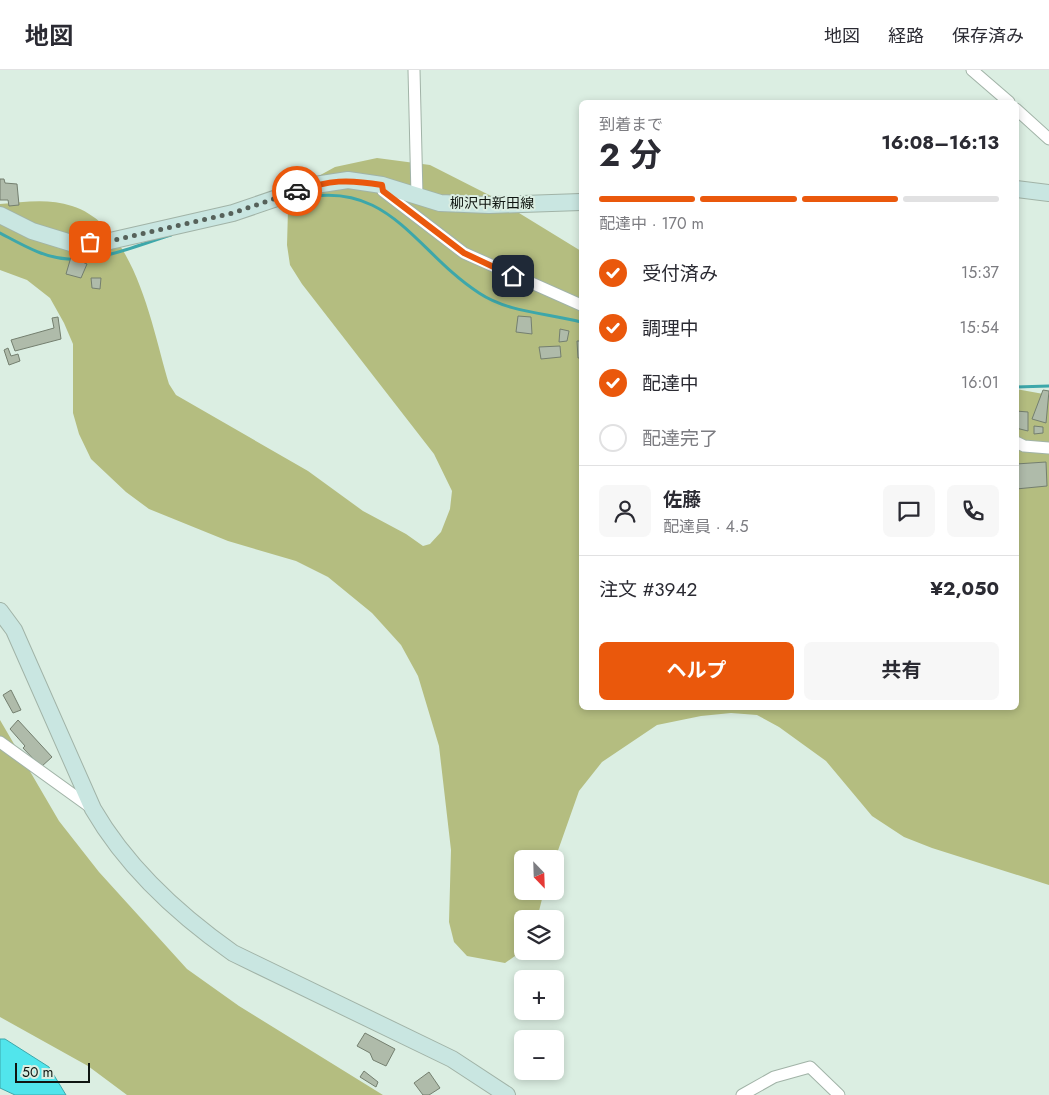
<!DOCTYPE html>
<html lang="ja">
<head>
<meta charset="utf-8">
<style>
  body { margin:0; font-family:Jost,"Noto Sans JP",sans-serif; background:#f7f7f7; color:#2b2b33; height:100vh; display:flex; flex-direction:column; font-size:19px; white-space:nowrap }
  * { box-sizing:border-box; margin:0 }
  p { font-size:16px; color:#7c7c81 }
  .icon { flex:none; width:28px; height:28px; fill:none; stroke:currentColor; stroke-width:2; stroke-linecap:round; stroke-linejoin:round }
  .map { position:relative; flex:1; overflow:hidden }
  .details { position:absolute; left:579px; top:30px; width:440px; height:610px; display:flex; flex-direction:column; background:#fff; border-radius:8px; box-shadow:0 2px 8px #0003 }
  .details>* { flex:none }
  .needle { width:32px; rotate:157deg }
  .controls { position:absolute; left:514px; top:780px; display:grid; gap:10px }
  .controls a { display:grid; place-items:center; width:50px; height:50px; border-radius:8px; background:#fff; box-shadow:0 2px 8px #0003; font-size:25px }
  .scale { position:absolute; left:15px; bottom:12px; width:75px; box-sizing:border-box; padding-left:5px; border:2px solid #0f1511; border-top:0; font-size:14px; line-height:18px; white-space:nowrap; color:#0f1511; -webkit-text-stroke:4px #dbeee2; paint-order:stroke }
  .pin { position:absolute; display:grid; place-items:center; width:42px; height:42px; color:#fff; margin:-21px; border-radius:10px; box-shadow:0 2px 8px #0006 }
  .courier { position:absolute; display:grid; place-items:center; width:50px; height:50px; margin:-25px; border:4px solid #ea580c; border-radius:50%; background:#fff; color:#222; box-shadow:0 1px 6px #0007 }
  .head em { font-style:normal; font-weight:700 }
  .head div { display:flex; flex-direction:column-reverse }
  .head { display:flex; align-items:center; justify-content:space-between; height:85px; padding:0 20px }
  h1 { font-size:32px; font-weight:700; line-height:38px }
  .bar { display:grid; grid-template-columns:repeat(4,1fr); gap:8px 5px; align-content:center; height:60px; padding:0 20px }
  .bar i { height:6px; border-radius:4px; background:#e1e1e2 }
  .bar .selected { background:#ea580c }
  .bar p { grid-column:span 4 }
  .line { display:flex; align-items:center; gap:12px; padding:0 20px; border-top:1px solid #e1e1e2 }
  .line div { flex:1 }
  .round { display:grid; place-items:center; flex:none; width:52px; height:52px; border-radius:8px; background:#f7f7f7 }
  ol { padding:0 20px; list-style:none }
  li { display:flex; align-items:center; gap:15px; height:55px }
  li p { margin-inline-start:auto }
  li .icon { padding:5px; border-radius:50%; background:#ea580c; color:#fff; stroke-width:4 }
  li:last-child { color:#7c7c81 }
  li i { width:28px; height:28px; border:2px solid #e1e1e2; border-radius:50% }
  .button { display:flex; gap:10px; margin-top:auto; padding:10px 20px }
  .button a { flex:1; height:58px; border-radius:8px; background:#ea580c; color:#fff; font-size:20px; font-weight:700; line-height:58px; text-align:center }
  .button a+a { background:#f7f7f7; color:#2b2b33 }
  header { display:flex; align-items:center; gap:30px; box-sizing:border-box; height:70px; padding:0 25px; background:#fff; border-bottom:1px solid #e1e1e2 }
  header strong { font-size:24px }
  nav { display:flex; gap:28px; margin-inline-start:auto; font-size:18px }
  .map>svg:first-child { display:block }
  .green { fill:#b4bd80 }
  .water { fill:#51e5ec; stroke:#3da7aa }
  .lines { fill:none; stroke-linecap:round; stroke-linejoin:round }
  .stream { stroke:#3da7aa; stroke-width:3 }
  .building { fill:#afbbaa; stroke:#747f6f }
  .street-casing { stroke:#a1b3a7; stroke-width:13 }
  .secondary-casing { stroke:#a1b3a7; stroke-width:18 }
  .street { stroke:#fff; stroke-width:11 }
  .secondary { stroke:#c9e6e1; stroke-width:16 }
  .done { stroke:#56615a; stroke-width:5; stroke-dasharray:0 9 }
  .route { stroke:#ea580c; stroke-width:6 }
  .labels { text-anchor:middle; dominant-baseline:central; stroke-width:4; stroke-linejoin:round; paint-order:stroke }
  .street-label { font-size:14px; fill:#0f1511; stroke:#dbeee2 }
</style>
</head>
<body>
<header>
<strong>地図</strong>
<nav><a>地図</a><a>経路</a><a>保存済み</a></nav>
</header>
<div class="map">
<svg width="1049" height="1025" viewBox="0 0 1049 1025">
  <rect width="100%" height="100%" fill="#dbeee2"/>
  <!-- green -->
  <g class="green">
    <path d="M 377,88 L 430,95 L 493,127 L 581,181 L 581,638 L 1016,638 L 1016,319 L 1049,325 L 1049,815 L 932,778 L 904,767 L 872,746 L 826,691 L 779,657 L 757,645 L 731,643 L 701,646 L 657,655 L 602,692 L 579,721 L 555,789 L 522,789 L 522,821 L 544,821 L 537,849 L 522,849 L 522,881 L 505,893 L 467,886 L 454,872 L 449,852 L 451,780 L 439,676 L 418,606 L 401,575 L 372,543 L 328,507 L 296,491 L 228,471 L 149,439 L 126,422 L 91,389 L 79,364 L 73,343 L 73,274 L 64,253 L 50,228 L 27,210 L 0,200 L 0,134 C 24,132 48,128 72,136 C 136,156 152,258 169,314 L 176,325 L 308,401 L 363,441 L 406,464 L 423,476 L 430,474 L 441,462 L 450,439 L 452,421 L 434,384 L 302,214 L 290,195 L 287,175 L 288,140 L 304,114 L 335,97 Z"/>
    <path d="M 0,650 L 59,751 L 99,802 L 187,899 L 239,936 L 383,1025 L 127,1025 L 88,996 L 0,947 Z"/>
  </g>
  <!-- water -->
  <path class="water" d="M 0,969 L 5,969 L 49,997 L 66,1025 L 15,1025 L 0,1018 Z"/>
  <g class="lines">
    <!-- stream -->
    <g class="stream">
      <path d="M 294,130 C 388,105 415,182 479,223 C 509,243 548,243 581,252"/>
      <path d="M 0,163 C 21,174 44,188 68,189 C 103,191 138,175 171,165"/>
      <path d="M 1016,317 L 1049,316"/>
    </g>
  </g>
  <!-- building -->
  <g class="building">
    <path d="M 0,109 L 4,109 L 5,113 L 17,114 L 19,135 L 9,136 L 8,130 L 0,130 Z"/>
    <path d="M 71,187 L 87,194 L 81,208 L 66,204 Z"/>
    <path d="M 91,208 L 101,208 L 100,219 L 92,218 Z"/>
    <path d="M 518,246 L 531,247 L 532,264 L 516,262 Z"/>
    <path d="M 58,247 L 61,269 L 15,281 L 11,270 L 54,258 L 52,248 Z"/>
    <path d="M 560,259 L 569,261 L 567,271 L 559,272 Z"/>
    <path d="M 577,271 L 581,271 L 581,288 L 578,288 Z"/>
    <path d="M 560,276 L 561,287 L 541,289 L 539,277 Z"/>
    <path d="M 8,278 L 11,286 L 18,284 L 20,291 L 9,295 L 4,280 Z"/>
    <path d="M 1043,320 L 1049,321 L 1046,353 L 1032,349 Z"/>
    <path d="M 1016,341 L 1028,342 L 1028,361 L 1016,358 Z"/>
    <path d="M 1034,356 L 1043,357 L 1043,363 L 1034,364 Z"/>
    <path d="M 1046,392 L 1047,416 L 1016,419 L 1016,394 Z"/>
    <path d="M 11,620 L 21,640 L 13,643 L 3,625 Z"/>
    <path d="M 18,650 L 52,687 L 41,697 L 23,678 L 25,676 L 10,659 Z"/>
    <path d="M 365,963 L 395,979 L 386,996 L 373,990 L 370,983 L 357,976 Z"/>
    <path d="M 364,1001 L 378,1012 L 376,1017 L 360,1007 Z"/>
    <path d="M 429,1002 L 440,1018 L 429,1025 L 423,1025 L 414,1013 Z"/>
  </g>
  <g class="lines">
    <defs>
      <g id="street">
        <path d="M 414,0 L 417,126"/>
        <path d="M 972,0 L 1009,32"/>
        <path d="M 1016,39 L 1049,69"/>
        <path d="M 382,115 L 383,121 L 464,183 L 581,235"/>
        <path d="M 1016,372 L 1024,376 L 1049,378"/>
        <path d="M 0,672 L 93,739"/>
        <path d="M 742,1025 L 774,1007 L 810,997 L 839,1025"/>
      </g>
      <g id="secondary">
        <path d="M 1016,119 L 1049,123"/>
        <path d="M 0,145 L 32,161 L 71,173 L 110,171 L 233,143 L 315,115 L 348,110 L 382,115 L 440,133 L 489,135 L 581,132"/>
        <path d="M 0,541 L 14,560 L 93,739 C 126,796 179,845 233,883 L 452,989 L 507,1025"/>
      </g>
    </defs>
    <!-- street casing -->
    <use href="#street" class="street-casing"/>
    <!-- secondary casing -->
    <use href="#secondary" class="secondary-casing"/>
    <!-- street -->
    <use href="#street" class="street"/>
    <!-- secondary -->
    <use href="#secondary" class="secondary"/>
  </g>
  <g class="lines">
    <!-- done -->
    <path class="done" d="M 90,172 L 110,171 L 233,143 L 297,121"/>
    <!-- route -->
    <path class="route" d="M 297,121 C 330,110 347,109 382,115 L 383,121 L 464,183 L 513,206"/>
  </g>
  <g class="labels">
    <!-- street labels -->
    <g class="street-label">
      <text x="492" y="133">柳沢中新田線</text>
    </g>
  </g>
</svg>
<div class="controls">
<a><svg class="needle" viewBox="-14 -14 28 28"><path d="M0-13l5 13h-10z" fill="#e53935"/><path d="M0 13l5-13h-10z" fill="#7c7c81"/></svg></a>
<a><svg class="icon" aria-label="layers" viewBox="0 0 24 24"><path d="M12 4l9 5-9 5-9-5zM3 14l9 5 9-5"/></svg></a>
<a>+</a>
<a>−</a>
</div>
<div class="scale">50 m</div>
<div class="pin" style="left:90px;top:172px;background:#ea580c"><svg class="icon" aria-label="bag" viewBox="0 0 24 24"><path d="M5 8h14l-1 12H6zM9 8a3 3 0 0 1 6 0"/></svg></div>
<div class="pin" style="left:513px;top:206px;background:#1f2937"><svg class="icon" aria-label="home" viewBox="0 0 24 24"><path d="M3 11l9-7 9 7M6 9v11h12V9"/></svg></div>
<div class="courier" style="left:297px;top:121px"><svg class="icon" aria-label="car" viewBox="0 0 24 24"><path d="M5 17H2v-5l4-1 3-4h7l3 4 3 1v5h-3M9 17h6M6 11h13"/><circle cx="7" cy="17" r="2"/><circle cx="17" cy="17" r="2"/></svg></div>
<section class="details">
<div class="head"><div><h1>2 分</h1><p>到着まで</p></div><em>16:08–16:13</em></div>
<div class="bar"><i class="selected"></i><i class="selected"></i><i class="selected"></i><i></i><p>配達中 · 170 m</p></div>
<ol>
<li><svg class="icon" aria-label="check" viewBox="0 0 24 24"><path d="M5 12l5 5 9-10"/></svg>受付済み<p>15:37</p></li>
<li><svg class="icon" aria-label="check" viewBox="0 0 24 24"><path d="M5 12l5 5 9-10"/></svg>調理中<p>15:54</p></li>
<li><svg class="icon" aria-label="check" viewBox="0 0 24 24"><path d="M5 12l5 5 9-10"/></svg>配達中<p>16:01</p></li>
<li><i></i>配達完了</li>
</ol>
<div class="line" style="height:90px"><a class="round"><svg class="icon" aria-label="person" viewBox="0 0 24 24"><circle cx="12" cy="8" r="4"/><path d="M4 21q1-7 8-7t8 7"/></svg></a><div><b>佐藤</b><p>配達員 · 4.5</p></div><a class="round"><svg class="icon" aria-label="chat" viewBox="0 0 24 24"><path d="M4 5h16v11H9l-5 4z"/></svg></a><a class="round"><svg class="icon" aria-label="phone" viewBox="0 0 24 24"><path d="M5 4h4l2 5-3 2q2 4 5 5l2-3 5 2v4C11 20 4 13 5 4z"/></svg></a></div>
<div class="line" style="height:65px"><div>注文 #3942</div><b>¥2,050</b></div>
<div class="button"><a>ヘルプ</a><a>共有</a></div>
</section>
</div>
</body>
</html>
